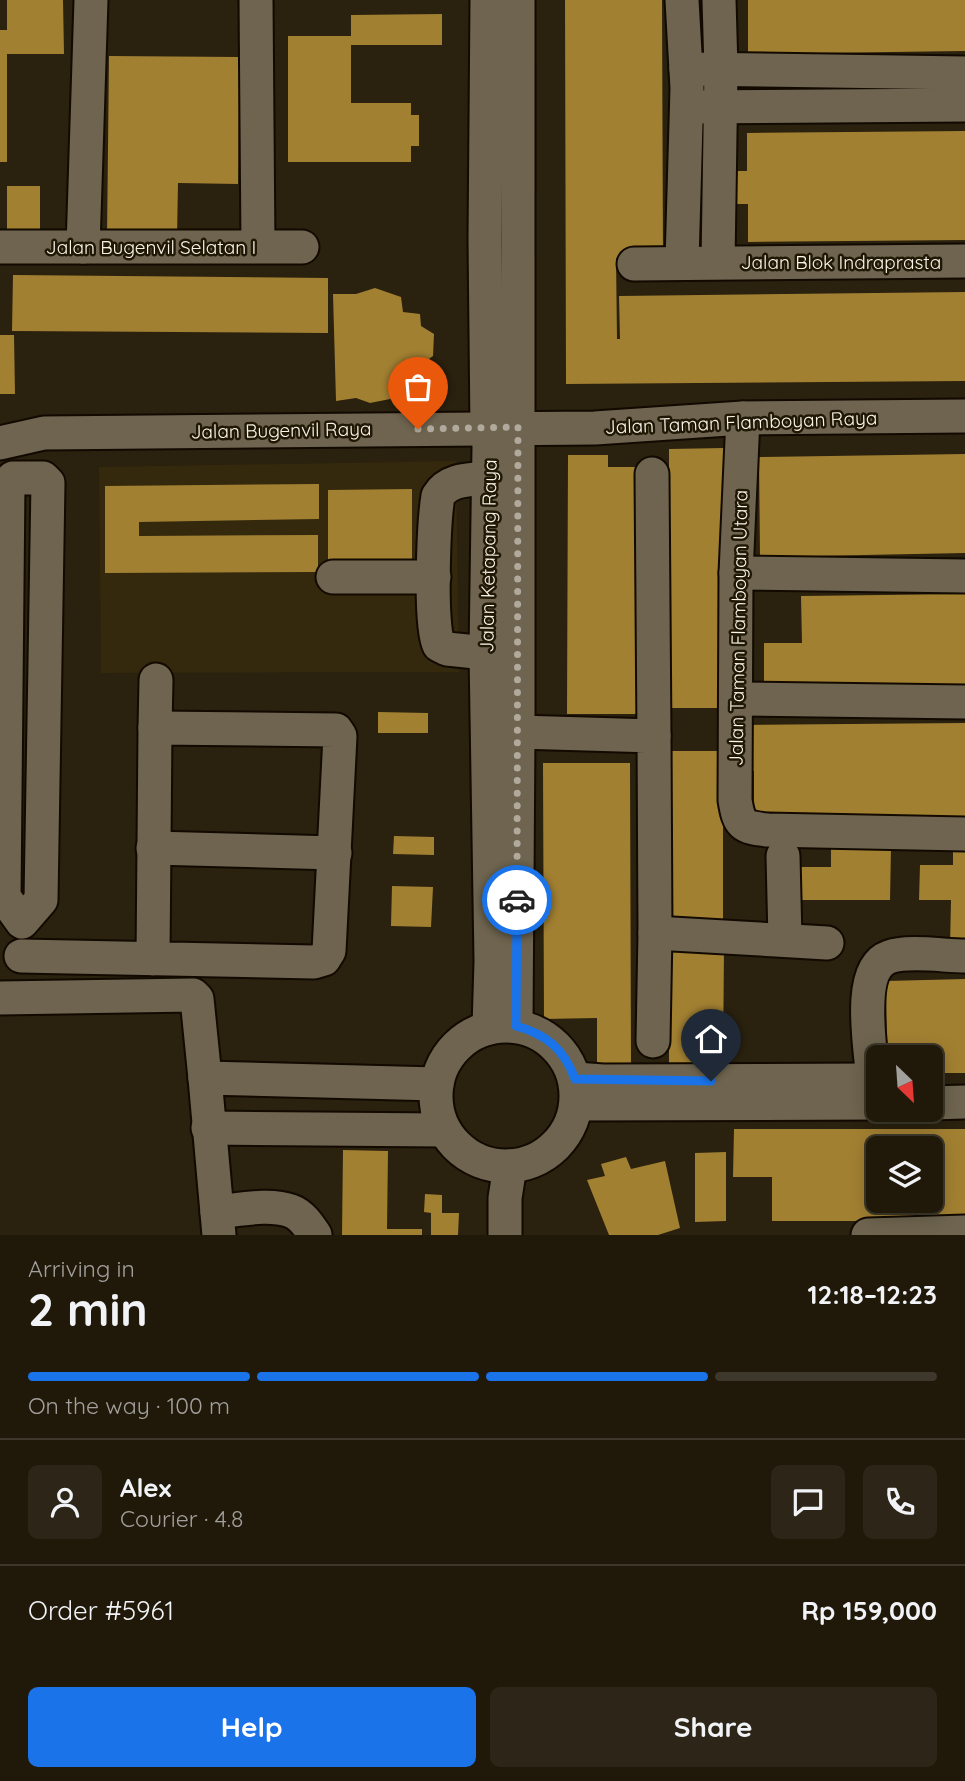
<!DOCTYPE html>
<html lang="en">
<head>
<meta charset="utf-8">
<style>
  body { margin:0; font-family:Quicksand,sans-serif; background:#2d2618; color:#f1f3f6; height:100vh; display:flex; flex-direction:column; font-size:26px; white-space:nowrap }
  * { box-sizing:border-box; margin:0 }
  p { font-size:23px; color:#a2a09c }
  .icon { flex:none; width:38px; height:38px; fill:none; stroke:currentColor; stroke-width:2; stroke-linecap:round; stroke-linejoin:round }
  .map { position:relative; height:1235px; overflow:hidden }
  .sheet { display:flex; flex-direction:column; background:#20190a; flex:1 }
  .sheet>* { flex:none }
  .needle { width:46px; rotate:155deg }
  .tools { position:absolute; left:866px; top:1045px; display:grid; gap:14px }
  .tools a { display:grid; place-items:center; width:77px; height:77px; border-radius:10px; background:#20190a; box-shadow:0 4px 18px #0003,0 0 0 2px #3d382b; font-size:35px }
  .pin { position:absolute; display:grid; place-items:center; width:60px; height:60px; color:#fff; margin:-72px -30px; border-radius:50% 50% 50% 0; rotate:-45deg; box-shadow:0 0 7px #0007 }
  .pin .icon { rotate:45deg }
  .courier { position:absolute; display:grid; place-items:center; width:70px; height:70px; margin:-35px; border:5px solid #1a73e8; border-radius:50%; background:#fff; color:#222; box-shadow:0 2px 9px #0007 }
  .summary em { font-style:normal; font-weight:800 }
  .summary div { display:flex; flex-direction:column-reverse }
  .summary { display:flex; align-items:center; justify-content:space-between; height:119px; padding:0 28px }
  h1 { font-size:46px; font-weight:800; line-height:52px }
  .bar { display:grid; grid-template-columns:repeat(4,1fr); gap:10px 7px; align-content:center; height:84px; padding:0 28px }
  .bar i { height:9px; border-radius:5px; background:#3d382b }
  .bar .current { background:#1a73e8 }
  .bar p { grid-column:span 4 }
  .line { display:flex; align-items:center; gap:18px; padding:0 28px; border-top:2px solid #3d382b }
  .line div { flex:1 }
  .round { display:grid; place-items:center; flex:none; width:74px; height:74px; border-radius:10px; background:#2d2618 }
  .cta { display:flex; gap:14px; margin-top:auto; padding:14px 28px }
  .cta a { flex:1; height:80px; border-radius:10px; background:#1a73e8; color:#fff; font-size:28px; font-weight:800; line-height:80px; text-align:center }
  .cta a+a { background:#2d2618; color:#f1f3f6 }
  .map>svg:first-child { display:block }
  .built { fill:#34280d }
  .building { fill:#a28032; fill-rule:evenodd }
  .lines { fill:none; stroke-linecap:round; stroke-linejoin:round }
  .minor-casing { stroke:#120a00; stroke-width:37 }
  .minor { stroke:#6e644f; stroke-width:33 }
  .done { stroke:#b1aa9c; stroke-width:7; stroke-dasharray:0 12.6 }
  .route { stroke:#1a73e8; stroke-width:9 }
  .labels { text-anchor:middle; dominant-baseline:central; stroke-width:5; stroke-linejoin:round; paint-order:stroke }
  .street-label { font-size:19px; fill:#faf4e8; stroke:#201805 }
</style>
</head>
<body>
<div class="map">
<svg width="965" height="1235" viewBox="0 0 965 1235">
  <rect width="100%" height="100%" fill="#2a210e"/>
  <!-- built -->
  <path class="built" d="M 456,461 L 459,672 L 101,673 L 99,467 Z"/>
  <!-- building -->
  <g class="building">
    <path d="M 7,0 L 63,0 L 64,54 L 7,54 L 7,162 L 0,162 L 0,30 L 7,30 Z"/>
    <path d="M 565,0 L 662,0 L 663,258 L 616,258 L 617,339 L 620,339 L 619,296 L 965,292 L 965,381 L 566,384 Z"/>
    <path d="M 748,0 L 965,0 L 965,51 L 748,54 Z"/>
    <path d="M 442,14 L 442,45 L 351,45 L 351,103 L 411,103 L 411,115 L 419,115 L 419,146 L 411,146 L 411,162 L 288,162 L 288,36 L 351,36 L 351,15 Z"/>
    <path d="M 109,56 L 239,57 L 238,184 L 178,183 L 177,237 L 107,237 Z"/>
    <path d="M 965,131 L 965,240 L 748,242 L 748,204 L 725,204 L 725,171 L 747,171 L 747,133 Z"/>
    <rect x="7" y="186" width="33" height="47"/>
    <path d="M 13,275 L 328,278 L 328,333 L 12,331 Z"/>
    <path d="M 375,288 L 401,297 L 403,312 L 420,314 L 421,326 L 434,334 L 433,356 L 418,367 L 418,377 L 397,379 L 390,399 L 370,403 L 356,398 L 336,401 L 333,294 L 356,294 Z"/>
    <path d="M 0,335 L 14,335 L 15,394 L 0,394 Z"/>
    <path d="M 724,448 L 724,708 L 669,708 L 669,449 Z"/>
    <path d="M 965,454 L 965,553 L 760,557 L 759,457 Z"/>
    <path d="M 568,455 L 608,455 L 608,467 L 646,467 L 645,714 L 567,714 Z"/>
    <path d="M 319,484 L 319,519 L 139,522 L 139,536 L 318,535 L 318,572 L 105,573 L 105,486 Z"/>
    <path d="M 412,489 L 412,568 L 328,569 L 328,490 Z"/>
    <path d="M 965,594 L 965,684 L 764,686 L 764,643 L 802,643 L 801,596 Z"/>
    <path d="M 378,712 L 428,713 L 428,733 L 378,733 Z"/>
    <path d="M 965,723 L 965,816 L 754,818 L 754,771 L 748,771 L 747,725 Z"/>
    <rect x="669" y="751" width="54" height="174"/>
    <path d="M 543,763 L 630,763 L 631,1063 L 597,1063 L 597,1018 L 544,1019 Z"/>
    <path d="M 394,836 L 434,837 L 434,855 L 393,854 Z"/>
    <path d="M 831,848 L 891,848 L 890,900 L 790,900 L 790,867 L 831,867 Z"/>
    <path d="M 953,848 L 965,849 L 965,947 L 950,947 L 951,900 L 919,900 L 920,865 L 953,865 Z"/>
    <path d="M 392,886 L 433,887 L 431,927 L 391,926 Z"/>
    <path d="M 669,946 L 724,946 L 723,1065 L 669,1065 Z"/>
    <path d="M 965,979 L 965,1073 L 931,1073 L 931,1057 L 887,1057 L 886,981 Z"/>
    <path d="M 734,1129 L 965,1129 L 965,1221 L 772,1221 L 772,1177 L 733,1177 ZM 878,1148 L 931,1148 L 931,1200 L 878,1200 Z"/>
    <path d="M 343,1150 L 388,1151 L 387,1229 L 422,1229 L 422,1235 L 342,1235 Z"/>
    <path d="M 726,1152 L 726,1221 L 695,1222 L 695,1153 Z"/>
    <path d="M 626,1157 L 631,1169 L 665,1161 L 680,1228 L 658,1235 L 609,1235 L 587,1180 L 605,1176 L 601,1164 Z"/>
    <path d="M 425,1194 L 442,1195 L 442,1213 L 459,1213 L 458,1235 L 431,1235 L 431,1213 L 424,1212 Z"/>
  </g>
  <g class="lines">
    <defs>
      <g id="minor">
        <path d="M 256,0 L 258,246"/>
        <path d="M 487,0 L 485,240 L 487,428 L 489,446 L 486,653 L 491,961 L 489,1028"/>
        <path d="M 682,0 L 687,88 L 682,262"/>
        <path d="M 686,69 L 965,73"/>
        <path d="M 687,107 L 965,105"/>
        <path d="M 0,247 L 302,247"/>
        <path d="M 83,247 L 91,0"/>
        <path d="M 718,262 L 721,69 L 719,0"/>
        <path d="M 634,264 L 965,261"/>
        <path d="M 743,418 L 736,573 L 735,800 C 739,825 742,827 767,830 L 965,834"/>
        <path d="M 0,443 L 44,433 L 595,428 L 743,418 L 965,416"/>
        <path d="M 652,474 L 654,736"/>
        <path d="M 13,478 L 43,478 L 48,483 L 41,900 L 22,922 L 4,897 L 8,483 Z"/>
        <path d="M 736,573 L 965,576"/>
        <path d="M 333,577 L 434,577"/>
        <path d="M 486,653 L 447,649 L 439,645 C 429,626 434,520 438,496 C 449,478 471,480 489,478"/>
        <path d="M 737,699 L 965,702"/>
        <path d="M 155,728 L 156,680"/>
        <path d="M 518,732 L 654,736 L 655,933 L 653,1041"/>
        <path d="M 153,848 L 335,853"/>
        <path d="M 783,856 L 785,940"/>
        <path d="M 655,933 L 827,943"/>
        <path d="M 21,956 L 314,962 L 324,959 L 329,951 L 340,736 L 336,730 L 155,728 L 153,959"/>
        <path d="M 0,998 L 193,995 L 197,999 L 205,1078"/>
        <circle cx="506" cy="1096" r="70"/>
        <path d="M 516,1026 L 518,732 L 518,0"/>
        <path d="M 575,1079 L 603,1081 L 878,1080"/>
        <path d="M 873,1080 C 871,1051 855,969 889,957 C 908,950 944,956 965,956"/>
        <path d="M 931,1103 L 965,1102"/>
        <path d="M 577,1104 L 878,1103"/>
        <path d="M 208,1128 L 444,1130"/>
        <path d="M 217,1212 C 239,1210 269,1203 291,1211 C 302,1215 309,1226 315,1235"/>
        <path d="M 219,1235 L 205,1078 L 437,1084"/>
        <path d="M 505,1235 L 505,1198 L 510,1166"/>
        <path d="M 868,1235 L 965,1232"/>
      </g>
    </defs>
    <!-- minor casing -->
    <use href="#minor" class="minor-casing"/>
    <!-- minor -->
    <use href="#minor" class="minor"/>
  </g>
  <g class="lines">
    <!-- done -->
    <path class="done" d="M 418,429 L 518,427 L 517,900"/>
    <!-- route -->
    <path class="route" d="M 517,900 L 516,1026 C 546,1034 564,1049 575,1079 L 711,1081"/>
  </g>
  <g class="labels">
    <!-- street labels -->
    <g class="street-label">
      <text x="151" y="247">Jalan Bugenvil Selatan I</text>
      <text x="841" y="262">Jalan Blok Indraprasta</text>
      <text transform="translate(741 422) rotate(-2)">Jalan Taman Flamboyan Raya</text>
      <text transform="translate(281 430) rotate(-1)">Jalan Bugenvil Raya</text>
      <text transform="translate(488 556) rotate(-89)">Jalan Ketapang Raya</text>
      <text transform="translate(738 628) rotate(-89)">Jalan Taman Flamboyan Utara</text>
    </g>
  </g>
</svg>
<div class="tools">
<a><svg class="needle" viewBox="-14 -14 28 28"><path d="M0-13l5 13h-10z" fill="#e53935"/><path d="M0 13l5-13h-10z" fill="#a2a09c"/></svg></a>
<a><svg class="icon" aria-label="layers" viewBox="0 0 24 24"><path d="M12 4l9 5-9 5-9-5zM3 14l9 5 9-5"/></svg></a>
</div>
<div class="pin" style="left:418px;top:429px;background:#ea580c"><svg class="icon" aria-label="bag" viewBox="0 0 24 24"><path d="M5 8h14l-1 12H6zM9 8a3 3 0 0 1 6 0"/></svg></div>
<div class="pin" style="left:711px;top:1081px;background:#1f2937"><svg class="icon" aria-label="home" viewBox="0 0 24 24"><path d="M3 11l9-7 9 7M6 9v11h12V9"/></svg></div>
<div class="courier" style="left:517px;top:900px"><svg class="icon" aria-label="car" viewBox="0 0 24 24"><path d="M5 17H2v-5l4-1 3-4h7l3 4 3 1v5h-3M9 17h6M6 11h13"/><circle cx="7" cy="17" r="2"/><circle cx="17" cy="17" r="2"/></svg></div>
</div>
<section class="sheet">
<div class="summary"><div><h1>2 min</h1><p>Arriving in</p></div><em>12:18–12:23</em></div>
<div class="bar"><i class="current"></i><i class="current"></i><i class="current"></i><i></i><p>On the way · 100 m</p></div>
<div class="line" style="height:126px"><a class="round"><svg class="icon" aria-label="person" viewBox="0 0 24 24"><circle cx="12" cy="8" r="4"/><path d="M4 21q1-7 8-7t8 7"/></svg></a><div><b>Alex</b><p>Courier · 4.8</p></div><a class="round"><svg class="icon" aria-label="chat" viewBox="0 0 24 24"><path d="M4 5h16v11H9l-5 4z"/></svg></a><a class="round"><svg class="icon" aria-label="phone" viewBox="0 0 24 24"><path d="M5 4h4l2 5-3 2q2 4 5 5l2-3 5 2v4C11 20 4 13 5 4z"/></svg></a></div>
<div class="line" style="height:91px"><div>Order #5961</div><b>Rp 159,000</b></div>
<div class="cta"><a>Help</a><a>Share</a></div>
</section>
</body>
</html>
